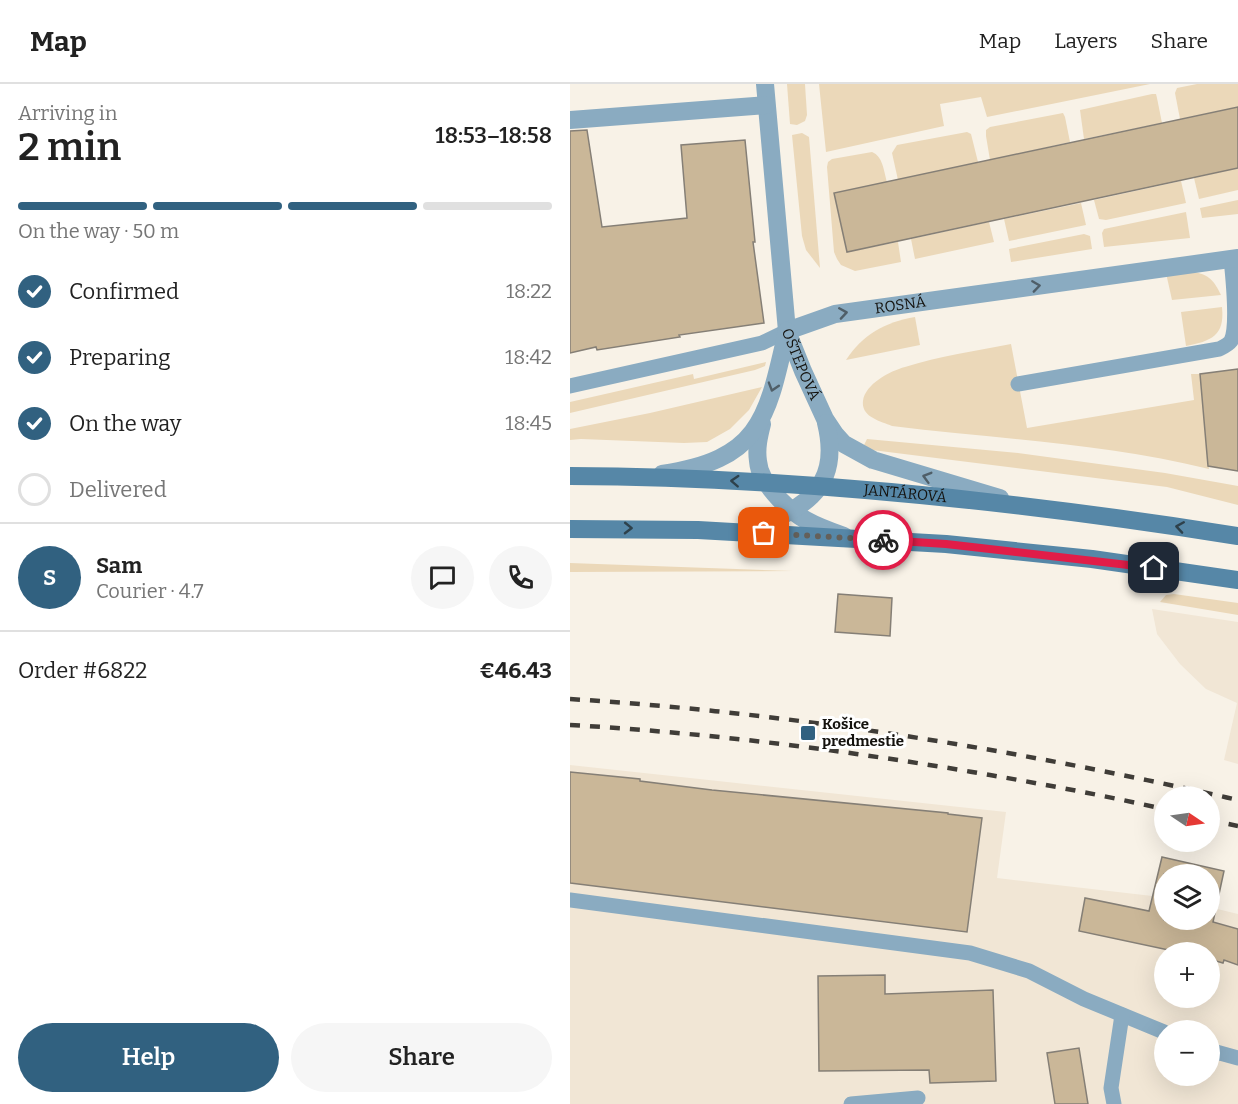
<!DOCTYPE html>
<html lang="en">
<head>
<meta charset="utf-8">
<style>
  body { margin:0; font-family:Bitter,serif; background:#f6f6f6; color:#222; height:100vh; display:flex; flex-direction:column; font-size:22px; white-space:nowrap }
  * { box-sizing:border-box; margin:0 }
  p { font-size:20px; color:#767676 }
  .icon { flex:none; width:33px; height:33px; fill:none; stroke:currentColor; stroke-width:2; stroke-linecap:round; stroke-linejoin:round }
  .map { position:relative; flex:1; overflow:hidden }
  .drawer { display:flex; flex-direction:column; background:#fff; width:570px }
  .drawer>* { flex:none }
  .needle { width:39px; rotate:103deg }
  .controls { position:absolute; left:584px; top:702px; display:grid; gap:12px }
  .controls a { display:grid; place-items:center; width:66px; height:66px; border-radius:50%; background:#fff; box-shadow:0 6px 24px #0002; font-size:30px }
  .pin { position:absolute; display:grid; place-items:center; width:51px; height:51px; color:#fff; margin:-26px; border-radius:12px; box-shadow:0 3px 9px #0006 }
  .courier { position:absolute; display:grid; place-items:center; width:60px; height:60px; margin:-30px; border:4px solid #e11d48; border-radius:50%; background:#fff; color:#222; box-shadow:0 2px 8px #0007 }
  .overview em { font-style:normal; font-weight:600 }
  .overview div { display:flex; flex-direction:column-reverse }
  .overview { display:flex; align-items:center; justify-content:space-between; height:102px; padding:0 18px }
  h1 { font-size:39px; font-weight:600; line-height:45px }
  .bar { display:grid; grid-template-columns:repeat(4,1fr); gap:9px 6px; align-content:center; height:72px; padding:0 18px }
  .bar i { height:8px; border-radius:4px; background:#e0e0e0 }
  .bar .active { background:#316180 }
  .bar p { grid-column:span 4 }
  .line { display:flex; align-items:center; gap:15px; padding:0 18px; border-top:2px solid #e0e0e0 }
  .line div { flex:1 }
  .round { display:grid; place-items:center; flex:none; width:63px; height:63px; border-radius:32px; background:#f6f6f6 }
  ol { padding:0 18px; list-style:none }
  li { display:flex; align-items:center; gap:18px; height:66px }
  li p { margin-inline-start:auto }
  li .icon { padding:6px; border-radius:50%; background:#316180; color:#fff; stroke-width:4 }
  li:last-child { color:#767676 }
  li i { width:33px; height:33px; border:3px solid #e0e0e0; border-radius:50% }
  .cta { display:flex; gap:12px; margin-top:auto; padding:12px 18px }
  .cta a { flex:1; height:69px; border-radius:36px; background:#316180; color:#fff; font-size:24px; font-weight:600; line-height:69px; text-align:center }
  .cta a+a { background:#f6f6f6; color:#222 }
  header { display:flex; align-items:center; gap:36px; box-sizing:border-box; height:84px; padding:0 30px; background:#fff; border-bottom:2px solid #e0e0e0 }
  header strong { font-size:28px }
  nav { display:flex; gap:33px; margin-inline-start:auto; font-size:21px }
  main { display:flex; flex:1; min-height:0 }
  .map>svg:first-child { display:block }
  .built { fill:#f1e6d5; fill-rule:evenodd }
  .green { fill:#ebd8b9 }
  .building { fill:#cab798; stroke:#857f76; stroke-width:1.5; fill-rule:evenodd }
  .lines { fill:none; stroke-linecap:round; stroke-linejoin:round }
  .lane { stroke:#8aabc1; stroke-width:15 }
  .street { stroke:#8aabc1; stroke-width:18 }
  .secondary { stroke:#5687a7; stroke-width:18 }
  .rail { stroke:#403d38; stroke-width:4.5; stroke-dasharray:10 10; stroke-linecap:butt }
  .oneway { stroke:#4f5e68 }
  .oneway2 { stroke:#2e414b }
  .done { stroke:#64605a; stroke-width:6; stroke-dasharray:0 10.8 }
  .route { stroke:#e11d48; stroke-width:8 }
  .poi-dot { fill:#316180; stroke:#fff; stroke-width:2 }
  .labels { text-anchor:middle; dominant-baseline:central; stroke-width:6; stroke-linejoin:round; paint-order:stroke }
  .street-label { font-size:15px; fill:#14120e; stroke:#fff }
  .poi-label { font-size:15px; font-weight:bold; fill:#14120e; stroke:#fff; text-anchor:start }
</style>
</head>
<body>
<header>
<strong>Map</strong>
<nav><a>Map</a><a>Layers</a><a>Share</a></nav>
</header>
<main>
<section class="drawer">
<div class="overview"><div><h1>2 min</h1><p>Arriving in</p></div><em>18:53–18:58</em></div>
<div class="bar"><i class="active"></i><i class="active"></i><i class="active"></i><i></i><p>On the way · 50 m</p></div>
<ol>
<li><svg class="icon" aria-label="check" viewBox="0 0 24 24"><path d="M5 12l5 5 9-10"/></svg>Confirmed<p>18:22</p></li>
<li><svg class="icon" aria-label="check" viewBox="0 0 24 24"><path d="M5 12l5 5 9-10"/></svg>Preparing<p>18:42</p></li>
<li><svg class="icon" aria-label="check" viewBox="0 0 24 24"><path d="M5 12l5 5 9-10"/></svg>On the way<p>18:45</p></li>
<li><i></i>Delivered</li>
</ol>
<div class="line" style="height:108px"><b class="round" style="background:#316180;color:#fff">S</b><div><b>Sam</b><p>Courier · 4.7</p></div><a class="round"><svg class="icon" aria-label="chat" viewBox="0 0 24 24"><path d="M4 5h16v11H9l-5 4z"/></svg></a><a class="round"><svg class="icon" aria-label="phone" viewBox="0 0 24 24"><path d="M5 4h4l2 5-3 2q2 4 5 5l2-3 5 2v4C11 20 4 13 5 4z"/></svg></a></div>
<div class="line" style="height:78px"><div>Order #6822</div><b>€46.43</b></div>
<div class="cta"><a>Help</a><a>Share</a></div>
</section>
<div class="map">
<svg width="668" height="1020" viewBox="0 0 668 1020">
  <rect width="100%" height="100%" fill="#f8f2e7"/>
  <!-- built -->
  <g class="built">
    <path d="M 582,525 L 668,538 L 668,680 L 654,676 L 667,619 L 636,605 L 610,580 L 587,550 Z"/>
    <path d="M 0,681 L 436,728 L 427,794 L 591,813 L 594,836 L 639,836 L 639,823 L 668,830 L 668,1020 L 0,1020 ZM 594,868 L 639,868 L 639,914 L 594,914 ZM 594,946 L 639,946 L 639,992 L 594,992 Z"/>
  </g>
  <!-- green -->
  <g class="green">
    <path d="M 217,0 L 235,0 L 237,31 L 235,37 L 227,41 L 220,40 Z"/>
    <path d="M 249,0 L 580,0 L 417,33 L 411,13 L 370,20 L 374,42 L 256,68 Z"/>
    <path d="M 627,0 L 668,0 L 668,23 L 610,35 L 605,9 L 607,4 Z"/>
    <path d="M 582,10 L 586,10 L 587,14 L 592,39 L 514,55 L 510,26 Z"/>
    <path d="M 493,29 L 495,33 L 500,58 L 420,76 L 416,52 L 416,46 L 420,43 Z"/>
    <path d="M 397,48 L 401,50 L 408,78 L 328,96 L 322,69 L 327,61 Z"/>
    <path d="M 232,49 L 239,53 L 250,184 L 236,166 L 232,152 L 222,51 Z"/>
    <path d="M 302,68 C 313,72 314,88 317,98 L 264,109 L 277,168 L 328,158 L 331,178 L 285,187 L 271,181 L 267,175 L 264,168 L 257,83 L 258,78 L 262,75 Z"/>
    <path d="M 668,84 L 668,106 L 629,115 L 624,94 Z"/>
    <path d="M 611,97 L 616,119 L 536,136 L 529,135 L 524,116 Z"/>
    <path d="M 668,116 L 668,130 L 632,134 L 630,124 Z"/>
    <path d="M 511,119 L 516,141 L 439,157 L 434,135 Z"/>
    <path d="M 616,128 L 620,154 L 534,163 L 532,149 L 534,145 Z"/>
    <path d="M 419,138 L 424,158 L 345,175 L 341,155 Z"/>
    <path d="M 514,150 L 520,152 L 522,165 L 441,178 L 439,165 Z"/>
    <path d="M 623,188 C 639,190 644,197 651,211 L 602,216 L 596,189 Z"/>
    <path d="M 652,223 C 655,252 641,257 616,262 L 611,228 Z"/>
    <path d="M 345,233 L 350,261 L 276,276 C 292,251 315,238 345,233 Z"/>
    <path d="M 441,260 L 457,344 L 624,316 L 621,290 L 630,290 L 639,385 C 534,359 428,355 322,342 C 310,337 291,333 293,317 C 295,300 320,287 335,283 C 369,272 406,267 441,260 Z"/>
    <path d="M 196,278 L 195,282 L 185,286 L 0,329 L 0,318 L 123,290 L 124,295 Z"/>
    <path d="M 192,303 L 179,326 L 160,345 L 137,358 L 114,359 L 11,355 L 0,356 L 0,345 L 80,329 Z"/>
    <path d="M 297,355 L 448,369 L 595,389 L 668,402 L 668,421 L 597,403 L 302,366 L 294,361 Z"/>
    <path d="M 0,479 L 223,487 L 0,488 Z"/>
    <path d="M 604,510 L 668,519 L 668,531 L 590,518 L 596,511 Z"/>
  </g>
  <!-- building -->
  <g class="building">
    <path d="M 668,23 L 668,84 L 277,168 L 264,109 Z"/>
    <path d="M 17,46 L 32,143 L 117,134 L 111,61 L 175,56 L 185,158 L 183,158 L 194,239 L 109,251 L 110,253 L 27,266 L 26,263 L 0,269 L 0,47 Z"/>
    <path d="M 668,285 L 668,387 L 638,382 L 630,290 Z"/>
    <path d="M 268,510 L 322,514 L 320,552 L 265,548 Z"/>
    <path d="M 0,688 L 70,695 L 70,697 L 142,706 L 378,729 L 378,730 L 412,734 L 397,848 L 0,799 Z"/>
    <path d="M 592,773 L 654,787 L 643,838 L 668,845 L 668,881 L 654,876 L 653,879 L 639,875 L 639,868 L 608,868 L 509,847 L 515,814 L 579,827 ZM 594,790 L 639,790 L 639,836 L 594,836 Z"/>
    <path d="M 315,891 L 315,910 L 423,906 L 426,997 L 360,999 L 359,986 L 249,987 L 248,892 Z"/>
    <path d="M 509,964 L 518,1020 L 485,1020 L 477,969 Z"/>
  </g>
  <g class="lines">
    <!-- lane -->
    <g class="lane">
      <path d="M 448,300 L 649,265 C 653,263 658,261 661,257 C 668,242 663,194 661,175"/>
      <path d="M 0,302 L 192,259 L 217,247"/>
      <path d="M 0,816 L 400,869 L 459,887 L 514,915 L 594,948"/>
      <path d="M 639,966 L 668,974"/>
      <path d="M 281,1020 L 348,1014"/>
      <path d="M 544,1020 L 541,1004 L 552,931"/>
    </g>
    <!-- street -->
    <g class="street">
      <path id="s1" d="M 195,0 L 217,247 L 233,287 L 255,335 L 265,350 L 274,360 L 303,376 L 430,414"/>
      <path d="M 0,36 L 196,21"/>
      <path id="s2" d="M 217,247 L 265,230 L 668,174"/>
      <path d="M 192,340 C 189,352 186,364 188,377 C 189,390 196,399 204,409 C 225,434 245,442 274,452"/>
      <path d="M 92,390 C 191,375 197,335 217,247"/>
      <path d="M 172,448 C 228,427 273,409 256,339"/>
    </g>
    <!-- secondary -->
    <g class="secondary">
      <path id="s3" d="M 0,392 C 224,393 447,417 668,452"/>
      <path d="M 0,445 L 128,446 L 376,460 L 522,475 L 668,496"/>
    </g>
    <!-- rail -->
    <g class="rail">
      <path d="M 0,615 C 225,629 448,666 668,716"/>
      <path d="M 0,641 C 141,649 281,667 420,691 C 478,701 536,712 594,725"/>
      <path d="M 639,736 L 668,742"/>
    </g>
  </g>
  <!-- one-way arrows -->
  <defs><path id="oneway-chevron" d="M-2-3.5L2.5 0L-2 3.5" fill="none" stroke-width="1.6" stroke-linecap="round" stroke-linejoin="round" transform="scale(1.5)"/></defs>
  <g class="oneway">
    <use href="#oneway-chevron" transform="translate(466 202) rotate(-8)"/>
    <use href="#oneway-chevron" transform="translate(273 229) rotate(-9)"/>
    <use href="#oneway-chevron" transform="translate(203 303) rotate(107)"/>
    <use href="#oneway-chevron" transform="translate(357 393) rotate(-164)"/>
  </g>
  <g class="oneway2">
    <use href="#oneway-chevron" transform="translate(165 397) rotate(-177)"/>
    <use href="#oneway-chevron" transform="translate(610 443) rotate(-171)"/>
    <use href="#oneway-chevron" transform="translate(58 444) rotate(1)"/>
  </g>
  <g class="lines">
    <!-- done -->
    <path class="done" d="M 194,449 L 313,456"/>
    <!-- route -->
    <path class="route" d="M 313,456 L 376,460 L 584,484"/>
  </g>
  <!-- markers -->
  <rect class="poi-dot" x="230" y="641" width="16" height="16" rx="3"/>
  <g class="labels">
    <!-- street labels -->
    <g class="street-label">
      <text stroke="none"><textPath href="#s2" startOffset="117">ROSNÁ</textPath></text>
      <text stroke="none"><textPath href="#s1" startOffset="284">OŠTEPOVÁ</textPath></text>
      <text stroke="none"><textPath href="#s3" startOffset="336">JANTÁROVÁ</textPath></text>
    </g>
    <!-- poi labels -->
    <g class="poi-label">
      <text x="252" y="640">Košice<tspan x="252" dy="17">predmestie</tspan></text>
    </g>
  </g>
</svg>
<div class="controls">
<a><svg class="needle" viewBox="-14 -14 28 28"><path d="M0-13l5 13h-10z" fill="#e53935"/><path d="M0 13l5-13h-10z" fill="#767676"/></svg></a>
<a><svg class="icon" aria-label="layers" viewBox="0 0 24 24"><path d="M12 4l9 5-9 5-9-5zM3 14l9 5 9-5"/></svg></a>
<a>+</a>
<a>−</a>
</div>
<div class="pin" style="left:194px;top:449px;background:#ea580c"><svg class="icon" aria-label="bag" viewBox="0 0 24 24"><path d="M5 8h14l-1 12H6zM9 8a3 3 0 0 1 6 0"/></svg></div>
<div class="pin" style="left:584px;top:484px;background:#1f2937"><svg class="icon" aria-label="home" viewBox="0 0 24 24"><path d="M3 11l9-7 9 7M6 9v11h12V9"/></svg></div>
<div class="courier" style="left:313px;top:456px"><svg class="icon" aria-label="bike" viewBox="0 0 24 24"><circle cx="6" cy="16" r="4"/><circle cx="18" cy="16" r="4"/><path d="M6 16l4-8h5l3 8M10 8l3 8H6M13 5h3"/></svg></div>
</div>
</main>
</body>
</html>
